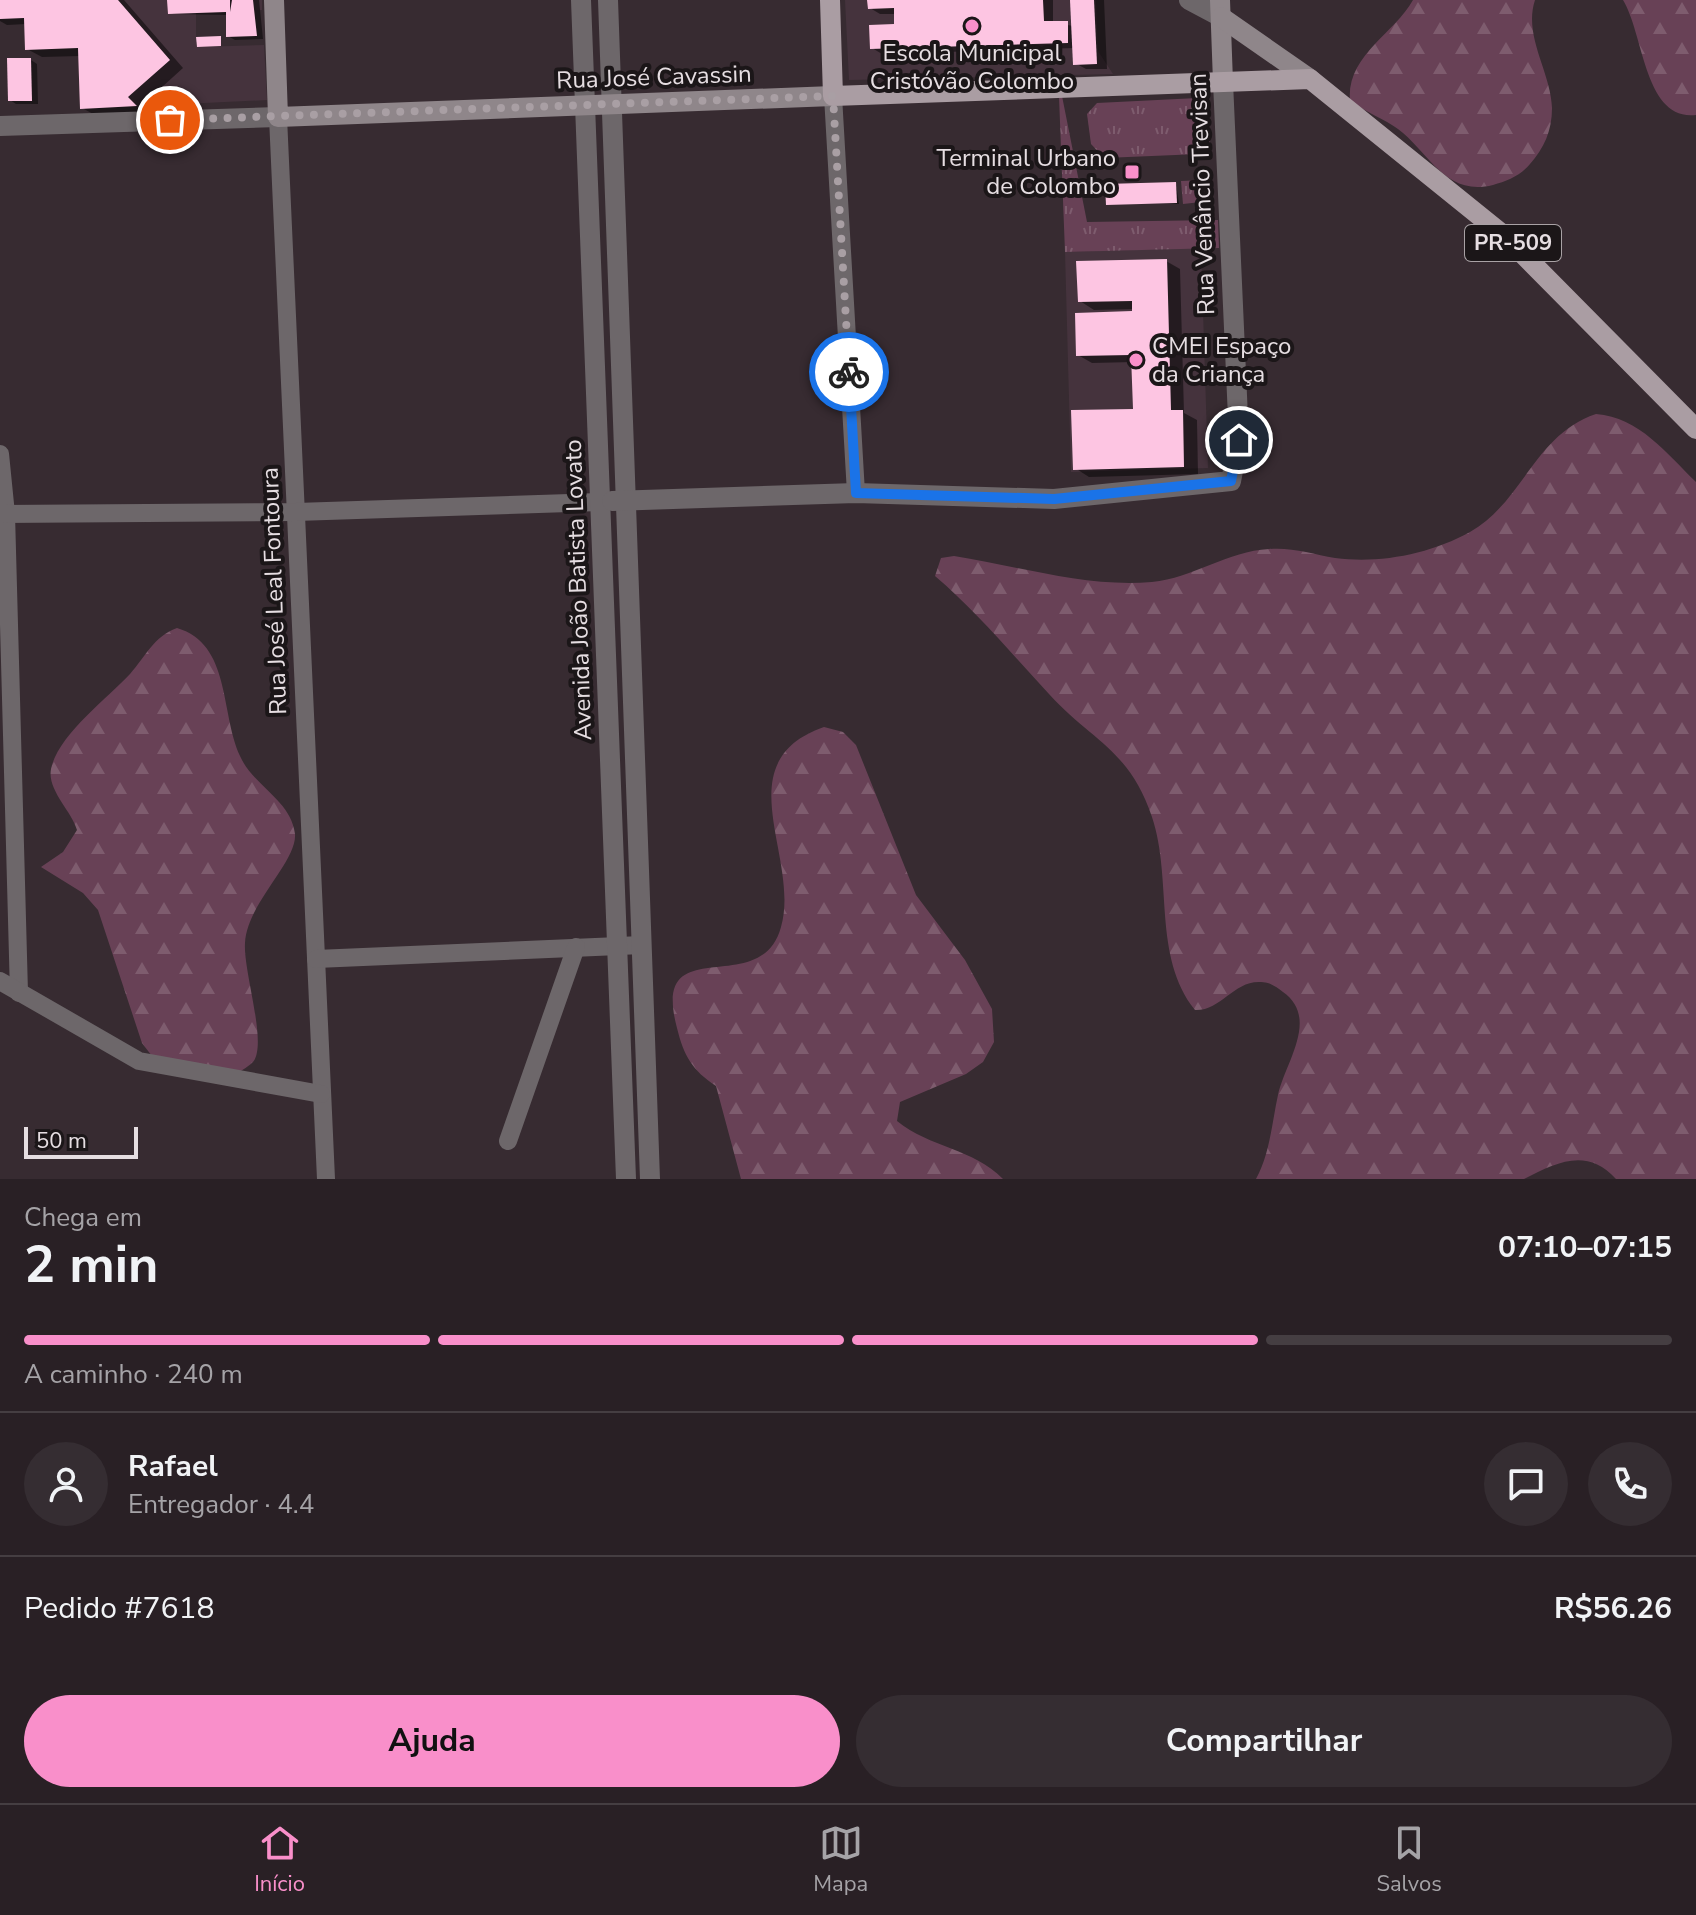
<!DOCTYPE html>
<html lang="pt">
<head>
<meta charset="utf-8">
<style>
  body { margin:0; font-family:"Nunito Sans",sans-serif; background:#352d32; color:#f1f3f6; height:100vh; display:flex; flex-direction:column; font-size:30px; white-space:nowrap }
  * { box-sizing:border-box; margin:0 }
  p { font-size:26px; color:#a5a3a7 }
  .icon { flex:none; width:44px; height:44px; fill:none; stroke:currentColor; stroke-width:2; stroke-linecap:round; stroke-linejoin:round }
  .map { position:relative; height:1179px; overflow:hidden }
  .sheet { display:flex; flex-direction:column; background:#292025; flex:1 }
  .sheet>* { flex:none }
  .scale { position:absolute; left:24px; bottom:20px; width:114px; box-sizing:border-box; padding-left:8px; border:4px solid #e6dee2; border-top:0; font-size:22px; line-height:28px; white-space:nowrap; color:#e6dee2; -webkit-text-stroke:6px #1b1618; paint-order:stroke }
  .pin { position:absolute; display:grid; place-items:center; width:68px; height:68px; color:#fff; margin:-34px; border:4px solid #fff; border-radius:50%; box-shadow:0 2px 8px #0007 }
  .courier { position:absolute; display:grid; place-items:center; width:80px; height:80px; margin:-40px; border:6px solid #1a73e8; border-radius:50%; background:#fff; color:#222; box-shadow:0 2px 10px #0007 }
  .summary em { font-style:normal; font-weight:700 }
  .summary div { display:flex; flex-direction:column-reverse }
  .summary { display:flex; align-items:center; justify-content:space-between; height:136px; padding:0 24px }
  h1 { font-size:52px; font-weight:700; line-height:60px }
  .bar { display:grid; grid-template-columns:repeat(4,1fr); gap:12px 8px; align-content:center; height:96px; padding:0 24px }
  .bar i { height:10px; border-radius:6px; background:#453e42 }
  .bar .active { background:#f98fca }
  .bar p { grid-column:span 4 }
  .line { display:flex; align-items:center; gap:20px; padding:0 24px; border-top:2px solid #453e42 }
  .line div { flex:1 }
  .round { display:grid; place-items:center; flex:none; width:84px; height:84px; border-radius:42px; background:#352d32 }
  .primary-button { display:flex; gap:16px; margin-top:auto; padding:16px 24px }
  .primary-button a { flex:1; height:92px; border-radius:48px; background:#f98fca; color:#111; font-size:32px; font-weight:700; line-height:92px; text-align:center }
  .primary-button a+a { background:#352d32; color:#f1f3f6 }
  .dock { display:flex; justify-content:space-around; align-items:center; height:112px; border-top:2px solid #453e42; background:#292025; font-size:22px; color:#a5a3a7 }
  .dock a { display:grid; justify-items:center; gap:4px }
  .dock .active { color:#f98fca }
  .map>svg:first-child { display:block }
  .built { fill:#45333d }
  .grass { fill:url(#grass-tufts) }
  .forest { fill:url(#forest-firs) }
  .shadow { fill:#0007 }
  .building { fill:#fdc5e2 }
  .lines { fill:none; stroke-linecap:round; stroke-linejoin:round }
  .minor { stroke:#6d676a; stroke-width:18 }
  .tertiary { stroke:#6d676a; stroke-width:20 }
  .secondary { stroke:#8f868a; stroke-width:20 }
  .primary { stroke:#aa9da3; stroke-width:20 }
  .done { stroke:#a99fa4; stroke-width:8; stroke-dasharray:0 14.4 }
  .route { stroke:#1a73e8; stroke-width:10 }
  .poi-dot { fill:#f98fca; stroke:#1b1618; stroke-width:3 }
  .labels { text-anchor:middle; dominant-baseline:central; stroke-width:8; stroke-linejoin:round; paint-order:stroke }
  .shield { fill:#1b1618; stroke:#a9a2a5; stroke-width:2 }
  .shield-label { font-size:22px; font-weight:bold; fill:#e6dee2 }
  .poi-label { font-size:24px; fill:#e6dee2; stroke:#1b1618 }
  .street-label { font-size:24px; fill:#e6dee2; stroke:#1b1618 }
</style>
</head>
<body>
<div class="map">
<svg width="1696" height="1179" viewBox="0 0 1696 1179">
  <defs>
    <pattern id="grass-tufts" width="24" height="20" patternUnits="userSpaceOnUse" patternTransform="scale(2)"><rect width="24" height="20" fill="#684156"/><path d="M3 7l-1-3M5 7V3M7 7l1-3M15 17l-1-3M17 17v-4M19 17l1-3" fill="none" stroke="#7e5c6e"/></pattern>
    <pattern id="forest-firs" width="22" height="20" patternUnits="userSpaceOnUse" patternTransform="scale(2)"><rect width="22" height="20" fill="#684156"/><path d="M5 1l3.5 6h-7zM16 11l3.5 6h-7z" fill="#7e5c6e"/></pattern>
  </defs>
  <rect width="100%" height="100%" fill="#372b31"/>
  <!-- built -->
  <g class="built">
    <path d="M 76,0 L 262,0 L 262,10 L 196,13 L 196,37 L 197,47 L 264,45 L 267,100 L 80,109 Z"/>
    <path d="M 845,0 L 1096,0 L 1098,51 L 1113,74 L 849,80 Z"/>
    <path d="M 1201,248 L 1208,468 L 1071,472 L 1065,252 Z"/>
  </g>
  <!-- grass -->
  <g class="grass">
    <path d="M 1059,96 L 1062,96 L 1087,222 L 1218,220 L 1219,248 L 1065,252 Z"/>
    <path d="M 1198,98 L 1208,108 L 1210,144 L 1199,154 L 1104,158 L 1091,144 L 1087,114 L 1097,103 Z"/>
    <path d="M 1206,180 L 1212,186 L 1210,201 L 1183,204 L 1181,181 Z"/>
  </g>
  <!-- forest -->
  <g class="forest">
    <path d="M 1413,0 L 1535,0 C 1523,36 1551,72 1552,108 C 1552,131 1544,148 1530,164 C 1520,176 1507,181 1493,185 C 1445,197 1429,152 1398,129 C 1385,119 1365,112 1350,101 C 1346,56 1394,34 1413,0 Z"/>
    <path d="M 1623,0 L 1696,0 L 1696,115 C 1644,121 1644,34 1623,0 Z"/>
    <path d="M 1596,414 C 1639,417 1667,454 1696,482 L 1696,1179 L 1616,1179 C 1587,1147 1557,1162 1524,1179 L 1256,1179 C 1270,1154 1272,1122 1278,1095 C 1285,1063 1320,1018 1283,992 C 1276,987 1270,982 1261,982 C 1234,980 1221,1011 1195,1010 C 1152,956 1173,880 1152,817 C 1129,749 1093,742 1049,694 C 1011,653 977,612 935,576 L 941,558 L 954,556 C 1018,566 1087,588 1152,582 C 1193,578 1228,551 1269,549 C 1291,547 1313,554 1335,558 C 1380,564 1430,554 1470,532 C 1524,501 1534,435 1596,414 Z"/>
    <path d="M 177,628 C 231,644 220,712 240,756 C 253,786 291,800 295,834 C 297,862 247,903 245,943 C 243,971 268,1044 253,1062 C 249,1066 242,1070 238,1073 L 155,1060 L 142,1043 L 98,910 L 83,893 L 41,867 L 63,852 L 77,830 C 71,810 47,790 51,769 C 58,735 107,699 130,674 C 146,656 153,637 177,628 Z"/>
    <path d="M 824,727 L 843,732 L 856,745 L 916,895 L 965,960 L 992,1009 L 994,1042 L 983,1062 L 966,1074 L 900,1102 L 897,1121 C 930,1148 973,1148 1003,1179 L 741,1179 L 716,1086 C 692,1070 684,1056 677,1028 C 650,927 761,1002 781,927 C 801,857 724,762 824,727 Z"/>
  </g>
  <!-- shadow -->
  <g class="shadow">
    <path d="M 0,0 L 124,0 L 183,68 L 141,106 L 148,113 L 97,116 L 82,108 L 80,56 L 42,57 L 27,49 L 26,24 L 7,25 L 0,21 Z"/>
    <path d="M 169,0 L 259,0 L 263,39 L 235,40 L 228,36 L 228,15 L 173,14 Z"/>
    <path d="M 869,0 L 1053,0 L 1053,23 L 1074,26 L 1072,0 L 1104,0 L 1107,69 L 1086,69 L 1075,63 L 1075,48 L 882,54 L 872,48 L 896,26 L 896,14 L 880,14 L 870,8 Z"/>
    <path d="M 31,60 L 37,64 L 38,104 L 16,104 L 10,100 Z"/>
    <path d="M 1176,184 L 1179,204 L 1108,204 Z"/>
    <path d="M 1166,261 L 1180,269 L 1184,413 L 1197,420 L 1198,474 L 1089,477 L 1075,468 L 1135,410 L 1134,362 L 1092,363 L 1078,355 L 1135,313 L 1134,309 L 1094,310 L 1080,301 Z"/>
  </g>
  <!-- building -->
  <g class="building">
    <path d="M 0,0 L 118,0 L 170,60 L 128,97 L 137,106 L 80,109 L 78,48 L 25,50 L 24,18 L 0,19 Z"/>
    <path d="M 167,0 L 230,0 L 230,12 L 232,0 L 253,0 L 257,36 L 226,37 L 226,12 L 168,14 Z"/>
    <path d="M 867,0 L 1043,0 L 1044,21 L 1068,21 L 1068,43 L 870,49 L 869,25 L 894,24 L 894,8 L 868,9 Z"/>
    <path d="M 1070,0 L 1094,0 L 1097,64 L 1073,65 Z"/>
    <path d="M 221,36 L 221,46 L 197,47 L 196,37 Z"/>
    <path d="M 7,58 L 31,58 L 32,101 L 8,101 Z"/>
    <path d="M 1176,182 L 1177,203 L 1106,205 L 1105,184 Z"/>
    <path d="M 1167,259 L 1171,410 L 1183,410 L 1184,467 L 1073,470 L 1071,410 L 1133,409 L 1131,355 L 1076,356 L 1075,313 L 1132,311 L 1132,301 L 1078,302 L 1076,261 Z"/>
  </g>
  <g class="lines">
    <!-- minor -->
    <g class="minor">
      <path d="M 833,96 L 856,493"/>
      <path d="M 278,117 L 326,1179"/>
      <path d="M 0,454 L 6,514 L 19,993"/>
      <path d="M 0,514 L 296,512 L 600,502"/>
      <path d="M 316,959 L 642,945"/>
      <path d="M 0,981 L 139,1061 L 321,1094"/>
      <path d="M 508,1141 L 576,947"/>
    </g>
    <!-- tertiary -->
    <g class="tertiary">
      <path d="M 581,0 L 626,1179"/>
      <path d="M 608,0 L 650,1179"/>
      <path d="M 1189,0 L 1221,17"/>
      <path d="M 0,126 L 278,117"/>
      <path d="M 612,501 L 856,493 L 1054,499 L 1231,481 L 1239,440 L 1223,82"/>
    </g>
    <!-- secondary -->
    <g class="secondary">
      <path d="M 274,0 L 278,117 L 833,96"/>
      <path d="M 1220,0 L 1223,82"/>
      <path d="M 1221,17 L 1310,79"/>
    </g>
    <!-- primary -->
    <path class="primary" d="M 830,0 L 833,96 L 1310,79 L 1507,238 L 1696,429"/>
  </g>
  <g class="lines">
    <!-- done -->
    <path class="done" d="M 170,120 L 833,96 L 849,372"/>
    <!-- route -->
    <path class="route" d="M 849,372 L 856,493 L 1054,499 L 1231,481 L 1239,440"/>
  </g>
  <!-- markers -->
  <g class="poi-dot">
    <circle cx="972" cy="26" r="8"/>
    <rect x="1124" y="164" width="16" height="16" rx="4"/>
    <circle cx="1136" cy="360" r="8"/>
  </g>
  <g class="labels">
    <!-- shield labels -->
    <rect class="shield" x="1465" y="225" width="96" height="36" rx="6"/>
    <g class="shield-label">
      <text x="1513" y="243">PR-509</text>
    </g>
    <!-- poi labels -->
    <g class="poi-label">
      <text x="972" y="53">Escola Municipal<tspan x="972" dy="28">Cristóvão Colombo</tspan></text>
      <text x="1116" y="158" text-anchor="end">Terminal Urbano<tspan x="1116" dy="28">de Colombo</tspan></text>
      <text x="1152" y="346" text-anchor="start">CMEI Espaço<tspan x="1152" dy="28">da Criança</tspan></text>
    </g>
    <!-- street labels -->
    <g class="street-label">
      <text transform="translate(654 77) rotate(-2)">Rua José Cavassin</text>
      <text transform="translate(1202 194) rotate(-92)">Rua Venâncio Trevisan</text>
      <text transform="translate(578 590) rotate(-92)">Avenida João Batista Lovato</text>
      <text transform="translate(274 591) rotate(-92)">Rua José Leal Fontoura</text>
    </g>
  </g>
</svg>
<div class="scale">50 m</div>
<div class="pin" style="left:170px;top:120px;background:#ea580c"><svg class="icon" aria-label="bag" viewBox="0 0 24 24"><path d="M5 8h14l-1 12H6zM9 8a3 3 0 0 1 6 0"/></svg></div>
<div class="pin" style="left:1239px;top:440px;background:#1f2937"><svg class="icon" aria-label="home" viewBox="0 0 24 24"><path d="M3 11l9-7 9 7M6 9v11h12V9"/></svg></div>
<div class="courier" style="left:849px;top:372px"><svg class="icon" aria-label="bike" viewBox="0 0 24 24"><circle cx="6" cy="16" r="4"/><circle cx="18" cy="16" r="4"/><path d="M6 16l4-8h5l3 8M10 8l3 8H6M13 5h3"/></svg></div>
</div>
<section class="sheet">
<div class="summary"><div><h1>2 min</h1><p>Chega em</p></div><em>07:10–07:15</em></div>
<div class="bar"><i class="active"></i><i class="active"></i><i class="active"></i><i></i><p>A caminho · 240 m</p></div>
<div class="line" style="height:144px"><a class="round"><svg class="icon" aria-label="person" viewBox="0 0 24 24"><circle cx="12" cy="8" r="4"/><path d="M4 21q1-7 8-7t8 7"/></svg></a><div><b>Rafael</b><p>Entregador · 4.4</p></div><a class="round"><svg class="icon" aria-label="chat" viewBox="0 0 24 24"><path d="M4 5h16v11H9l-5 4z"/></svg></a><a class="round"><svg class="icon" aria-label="phone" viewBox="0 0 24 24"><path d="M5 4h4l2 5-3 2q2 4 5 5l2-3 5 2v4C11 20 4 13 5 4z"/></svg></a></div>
<div class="line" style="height:104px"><div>Pedido #7618</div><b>R$56.26</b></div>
<div class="primary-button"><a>Ajuda</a><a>Compartilhar</a></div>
</section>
<nav class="dock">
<a class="active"><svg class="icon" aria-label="home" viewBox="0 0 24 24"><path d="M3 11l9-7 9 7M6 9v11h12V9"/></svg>Início</a>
<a><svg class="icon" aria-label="map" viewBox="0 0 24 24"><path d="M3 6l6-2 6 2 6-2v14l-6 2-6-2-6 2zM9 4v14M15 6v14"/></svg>Mapa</a>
<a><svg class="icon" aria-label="saved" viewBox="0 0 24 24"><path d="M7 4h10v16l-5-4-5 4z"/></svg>Salvos</a>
</nav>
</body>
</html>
